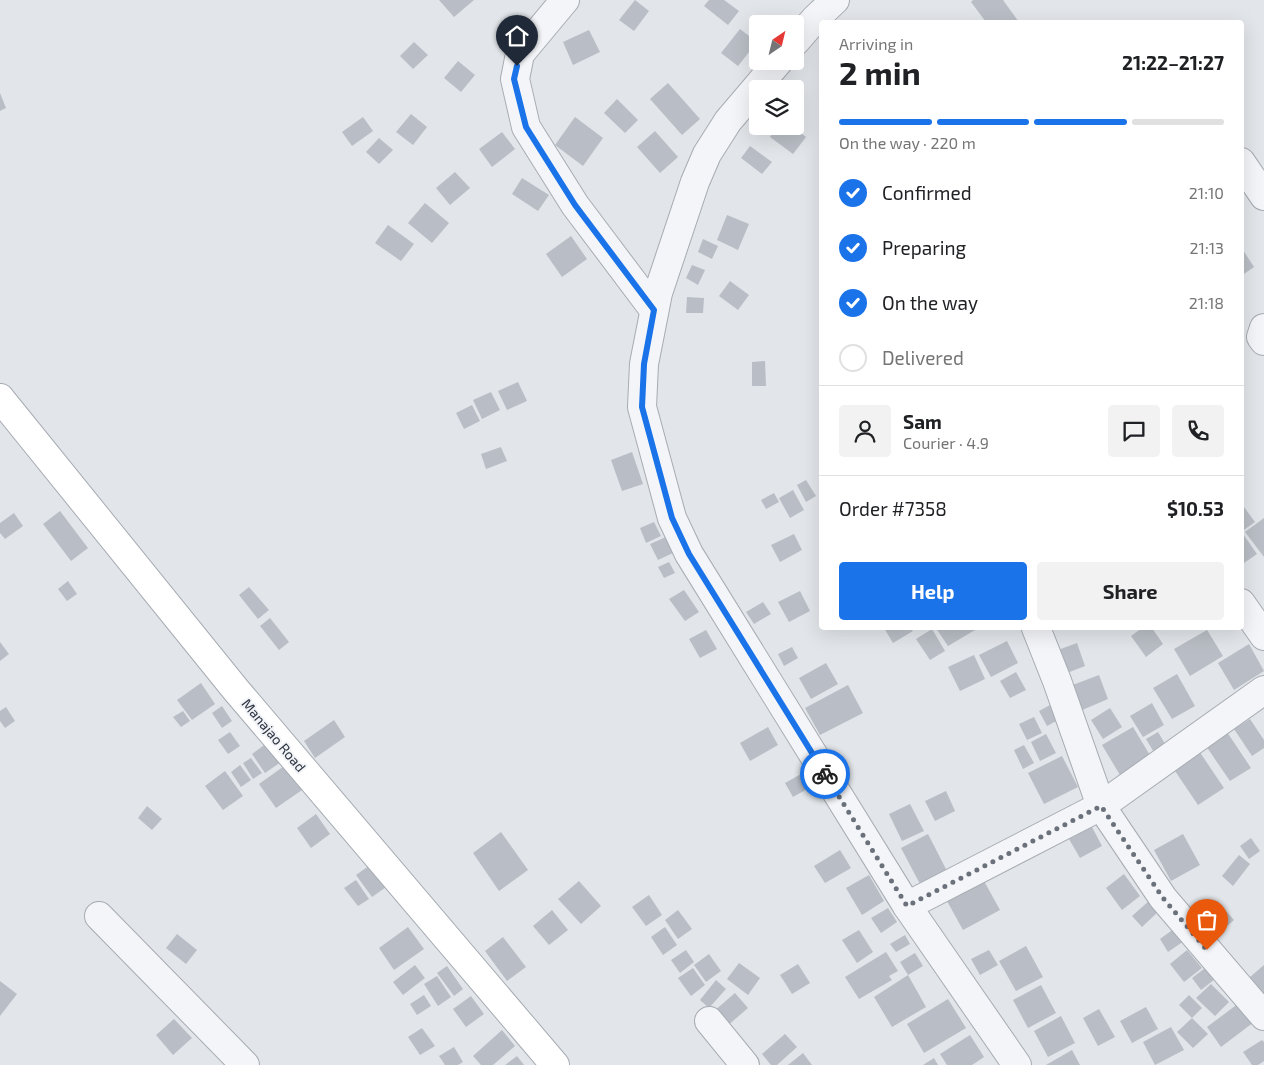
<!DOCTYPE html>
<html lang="en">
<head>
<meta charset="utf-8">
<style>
  body { margin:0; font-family:"Exo 2",sans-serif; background:#f2f2f2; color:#202124; height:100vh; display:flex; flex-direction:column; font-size:19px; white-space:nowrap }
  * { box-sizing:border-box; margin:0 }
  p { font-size:16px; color:#757577 }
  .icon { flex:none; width:28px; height:28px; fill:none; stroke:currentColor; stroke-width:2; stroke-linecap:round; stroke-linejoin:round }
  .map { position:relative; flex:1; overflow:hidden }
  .drawer { position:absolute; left:819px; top:20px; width:425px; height:610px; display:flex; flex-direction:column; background:#fff; border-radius:5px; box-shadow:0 5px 20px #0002 }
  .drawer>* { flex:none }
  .needle { width:32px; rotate:35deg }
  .controls { position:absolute; left:749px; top:15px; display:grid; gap:10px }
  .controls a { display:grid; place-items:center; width:55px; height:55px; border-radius:5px; background:#fff; box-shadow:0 5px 20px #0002; font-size:25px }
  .pin { position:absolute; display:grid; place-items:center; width:42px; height:42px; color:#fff; margin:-51px -21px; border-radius:50% 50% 50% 0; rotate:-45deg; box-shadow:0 0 5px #0007 }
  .pin .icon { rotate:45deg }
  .courier { position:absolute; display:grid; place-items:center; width:50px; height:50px; margin:-25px; border:4px solid #1a73e8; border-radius:50%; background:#fff; color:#222; box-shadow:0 1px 6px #0007 }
  .head em { font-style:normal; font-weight:700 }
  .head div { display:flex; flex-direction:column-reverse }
  .head { display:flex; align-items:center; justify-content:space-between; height:85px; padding:0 20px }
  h1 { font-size:32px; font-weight:700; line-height:38px }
  .bar { display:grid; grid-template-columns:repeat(4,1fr); gap:8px 5px; align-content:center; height:60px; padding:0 20px }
  .bar i { height:6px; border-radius:4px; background:#e0e0e0 }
  .bar .current { background:#1a73e8 }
  .bar p { grid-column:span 4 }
  .line { display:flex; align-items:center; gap:12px; padding:0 20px; border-top:1px solid #e0e0e0 }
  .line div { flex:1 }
  .round { display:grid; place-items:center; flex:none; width:52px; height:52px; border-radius:5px; background:#f2f2f2 }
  ol { padding:0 20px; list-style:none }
  li { display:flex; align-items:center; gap:15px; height:55px }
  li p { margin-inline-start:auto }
  li .icon { padding:5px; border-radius:50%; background:#1a73e8; color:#fff; stroke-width:4 }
  li:last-child { color:#757577 }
  li i { width:28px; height:28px; border:2px solid #e0e0e0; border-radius:50% }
  .cta { display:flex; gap:10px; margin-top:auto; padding:10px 20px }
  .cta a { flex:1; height:58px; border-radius:5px; background:#1a73e8; color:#fff; font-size:20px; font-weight:700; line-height:58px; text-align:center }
  .cta a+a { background:#f2f2f2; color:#202124 }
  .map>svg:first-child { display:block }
  .building { fill:#b9bec6 }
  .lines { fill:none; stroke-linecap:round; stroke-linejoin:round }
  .street-casing { stroke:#a7acb3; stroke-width:30 }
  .secondary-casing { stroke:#a7acb3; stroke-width:30 }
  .street { stroke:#f4f5f8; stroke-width:28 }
  .secondary { stroke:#fff; stroke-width:28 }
  .done { stroke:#6b717b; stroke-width:5; stroke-dasharray:0 9 }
  .route { stroke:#1a73e8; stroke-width:6 }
  .labels { text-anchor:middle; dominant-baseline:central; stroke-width:4; stroke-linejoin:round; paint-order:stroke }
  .street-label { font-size:14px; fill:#2b3340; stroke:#f1f3f7 }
</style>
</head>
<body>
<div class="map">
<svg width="1264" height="1065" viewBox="0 0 1264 1065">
  <rect width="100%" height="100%" fill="#e2e5e9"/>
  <!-- building -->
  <g class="building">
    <path d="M 439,0 L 474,0 L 454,17 Z"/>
    <path d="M 635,0 L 649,11 L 634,31 L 619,20 Z"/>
    <path d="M 709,0 L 724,0 L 739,11 L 728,25 L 704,6 Z"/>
    <path d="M 973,0 L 1003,0 L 1019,22 L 986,22 L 971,2 Z"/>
    <path d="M 740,29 L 757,42 L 738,66 L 721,53 Z"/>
    <path d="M 589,30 L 600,52 L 573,65 L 563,42 Z"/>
    <path d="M 414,42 L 428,55 L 413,69 L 400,56 Z"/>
    <path d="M 458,61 L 475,75 L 461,92 L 444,78 Z"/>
    <path d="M 668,83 L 700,119 L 682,135 L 650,99 Z"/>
    <path d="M 0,93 L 6,108 L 0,111 Z"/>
    <path d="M 617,99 L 638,120 L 625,133 L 604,113 Z"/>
    <path d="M 411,114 L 427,127 L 413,145 L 396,132 Z"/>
    <path d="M 363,117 L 373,131 L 352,146 L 342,132 Z"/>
    <path d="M 575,117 L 603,138 L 583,166 L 555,145 Z"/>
    <path d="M 778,126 L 792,126 L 806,137 L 793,154 L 770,137 Z"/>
    <path d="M 655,131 L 678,157 L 660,173 L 637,147 Z"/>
    <path d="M 502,132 L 515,149 L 492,167 L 479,149 Z"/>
    <path d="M 379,138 L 393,150 L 379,164 L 366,152 Z"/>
    <path d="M 750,146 L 772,162 L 762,174 L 741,158 Z"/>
    <path d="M 455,172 L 470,188 L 450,205 L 436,188 Z"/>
    <path d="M 522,178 L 549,195 L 538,211 L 512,194 Z"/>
    <path d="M 425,203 L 449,223 L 432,243 L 408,223 Z"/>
    <path d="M 727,215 L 749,224 L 738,250 L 717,240 Z"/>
    <path d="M 388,225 L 414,244 L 401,261 L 375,243 Z"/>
    <path d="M 571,236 L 587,259 L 562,277 L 546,254 Z"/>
    <path d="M 703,239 L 718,246 L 712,259 L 698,252 Z"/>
    <path d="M 1241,247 L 1254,267 L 1241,276 Z"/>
    <path d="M 692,265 L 705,270 L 698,285 L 686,278 Z"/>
    <path d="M 730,281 L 749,295 L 738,310 L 719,296 Z"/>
    <path d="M 687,297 L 704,298 L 703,313 L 686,313 Z"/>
    <path d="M 765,361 L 766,386 L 752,386 L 752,362 Z"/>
    <path d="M 518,382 L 527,401 L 507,410 L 498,391 Z"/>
    <path d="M 491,392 L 500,410 L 482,419 L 473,400 Z"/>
    <path d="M 472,405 L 480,421 L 464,429 L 456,413 Z"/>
    <path d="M 501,447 L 507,461 L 486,469 L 481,454 Z"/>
    <path d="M 632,452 L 643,484 L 622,491 L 611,460 Z"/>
    <path d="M 806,480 L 816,496 L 806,502 L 797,485 Z"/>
    <path d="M 793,490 L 804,510 L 790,518 L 779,498 Z"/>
    <path d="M 774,493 L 779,502 L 766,509 L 761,500 Z"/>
    <path d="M 1241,503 L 1255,522 L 1241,532 Z"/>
    <path d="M 60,511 L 88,548 L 71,561 L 43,524 Z"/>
    <path d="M 14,513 L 23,526 L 5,539 L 0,533 L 0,523 Z"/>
    <path d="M 1264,518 L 1264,557 L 1245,532 Z"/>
    <path d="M 654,522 L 661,536 L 646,543 L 640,528 Z"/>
    <path d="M 794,534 L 802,550 L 780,562 L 771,545 Z"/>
    <path d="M 1243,534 L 1257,554 L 1241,565 L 1241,535 Z"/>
    <path d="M 666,537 L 673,553 L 658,560 L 650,544 Z"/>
    <path d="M 669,562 L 675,573 L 664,578 L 658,567 Z"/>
    <path d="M 68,581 L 77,594 L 67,601 L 58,589 Z"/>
    <path d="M 249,587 L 269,610 L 258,619 L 239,595 Z"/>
    <path d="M 684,590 L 699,612 L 685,621 L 669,599 Z"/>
    <path d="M 800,591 L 810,611 L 789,622 L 778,602 Z"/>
    <path d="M 763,602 L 771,614 L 754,624 L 746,612 Z"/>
    <path d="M 270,618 L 289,642 L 279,650 L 260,626 Z"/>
    <path d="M 884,628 L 910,628 L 913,631 L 893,643 Z"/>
    <path d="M 936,628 L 974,628 L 975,630 L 948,646 Z"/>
    <path d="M 1142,628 L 1152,628 L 1163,644 L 1146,657 L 1131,636 Z"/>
    <path d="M 932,629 L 945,651 L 930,660 L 916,639 Z"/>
    <path d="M 706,630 L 717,649 L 700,658 L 689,639 Z"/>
    <path d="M 1207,630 L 1223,656 L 1190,676 L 1174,649 Z"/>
    <path d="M 1007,641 L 1018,663 L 991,677 L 979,655 Z"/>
    <path d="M 0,642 L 9,654 L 0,661 Z"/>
    <path d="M 1077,643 L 1085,666 L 1067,673 L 1058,650 Z"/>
    <path d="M 1249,644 L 1264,671 L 1234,690 L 1218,663 Z"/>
    <path d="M 792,647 L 798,658 L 784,666 L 778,654 Z"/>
    <path d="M 974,655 L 985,679 L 960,691 L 948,667 Z"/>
    <path d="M 826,663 L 838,684 L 811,699 L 799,678 Z"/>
    <path d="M 1016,672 L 1026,690 L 1010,698 L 1000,681 Z"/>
    <path d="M 1177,674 L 1195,706 L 1172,719 L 1153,688 Z"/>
    <path d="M 1099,675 L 1108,699 L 1080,711 L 1070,686 Z"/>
    <path d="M 201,683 L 215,704 L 192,720 L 177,700 Z"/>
    <path d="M 848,685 L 863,713 L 820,735 L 805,708 Z"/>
    <path d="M 1152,703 L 1164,725 L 1143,737 L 1130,716 Z"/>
    <path d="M 1052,704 L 1060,719 L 1047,726 L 1039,711 Z"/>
    <path d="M 222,706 L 232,721 L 222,728 L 212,713 Z"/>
    <path d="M 6,707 L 15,721 L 5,728 L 0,721 L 0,711 Z"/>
    <path d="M 1110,708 L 1122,727 L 1103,739 L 1091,720 Z"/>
    <path d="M 183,711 L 190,721 L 181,727 L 173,717 Z"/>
    <path d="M 1034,717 L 1042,733 L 1027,740 L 1019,724 Z"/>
    <path d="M 1250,719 L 1264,740 L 1264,748 L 1252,756 L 1234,729 Z"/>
    <path d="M 334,720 L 345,737 L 315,758 L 304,741 Z"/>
    <path d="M 768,727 L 778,745 L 750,761 L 740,743 Z"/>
    <path d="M 1133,727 L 1151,757 L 1120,775 L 1102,745 Z"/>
    <path d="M 230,732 L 240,746 L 228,754 L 218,740 Z"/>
    <path d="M 1158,732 L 1167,747 L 1155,754 L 1146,739 Z"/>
    <path d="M 1227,732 L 1251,768 L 1230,781 L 1206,746 Z"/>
    <path d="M 1046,734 L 1056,753 L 1040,761 L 1031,742 Z"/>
    <path d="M 267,743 L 281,762 L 265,773 L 252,754 Z"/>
    <path d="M 1024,745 L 1034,763 L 1023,769 L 1014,750 Z"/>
    <path d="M 1197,748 L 1224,788 L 1198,805 L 1171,765 Z"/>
    <path d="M 1062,756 L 1078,787 L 1044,804 L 1028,773 Z"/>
    <path d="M 251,758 L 262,773 L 253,779 L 243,763 Z"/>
    <path d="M 287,764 L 305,788 L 276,808 L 259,784 Z"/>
    <path d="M 240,765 L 251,780 L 241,787 L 231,772 Z"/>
    <path d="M 225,771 L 243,796 L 223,810 L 205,786 Z"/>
    <path d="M 801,774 L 809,788 L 793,797 L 785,783 Z"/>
    <path d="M 946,791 L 955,811 L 935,821 L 925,801 Z"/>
    <path d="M 910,804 L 924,831 L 902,841 L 889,814 Z"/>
    <path d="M 147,806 L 162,819 L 152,830 L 138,818 Z"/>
    <path d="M 316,814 L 330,834 L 311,848 L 297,828 Z"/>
    <path d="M 1092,827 L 1102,846 L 1080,858 L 1069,839 Z"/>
    <path d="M 501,832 L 528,870 L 499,891 L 473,853 Z"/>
    <path d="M 928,834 L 947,871 L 920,884 L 901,848 Z"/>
    <path d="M 1183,834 L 1200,865 L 1171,881 L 1154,850 Z"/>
    <path d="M 1251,838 L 1260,851 L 1249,859 L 1240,846 Z"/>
    <path d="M 840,850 L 851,868 L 825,883 L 814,866 Z"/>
    <path d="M 1239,855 L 1250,864 L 1233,886 L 1222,876 Z"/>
    <path d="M 373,863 L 389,885 L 372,897 L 356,875 Z"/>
    <path d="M 1124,874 L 1140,896 L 1122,910 L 1106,888 Z"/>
    <path d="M 869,875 L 884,901 L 862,915 L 846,888 Z"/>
    <path d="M 356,880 L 369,899 L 358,906 L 344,888 Z"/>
    <path d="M 579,881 L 601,906 L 581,924 L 558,899 Z"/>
    <path d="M 984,881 L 1000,910 L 963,930 L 947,901 Z"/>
    <path d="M 649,895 L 662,915 L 646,926 L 632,907 Z"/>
    <path d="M 1150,900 L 1159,911 L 1142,927 L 1132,916 Z"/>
    <path d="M 1217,901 L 1234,920 L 1213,938 L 1196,919 Z"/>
    <path d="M 888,908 L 897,922 L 881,933 L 871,918 Z"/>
    <path d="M 552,910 L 568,930 L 549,945 L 533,926 Z"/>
    <path d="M 678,910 L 692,929 L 678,939 L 665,920 Z"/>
    <path d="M 408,927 L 424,949 L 394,970 L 379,948 Z"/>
    <path d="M 665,927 L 677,945 L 663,955 L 651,937 Z"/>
    <path d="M 1175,928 L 1184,941 L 1168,952 L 1160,939 Z"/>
    <path d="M 859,930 L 873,952 L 857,963 L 842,940 Z"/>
    <path d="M 177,934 L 197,950 L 186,964 L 166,948 Z"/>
    <path d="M 905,935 L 910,944 L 896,952 L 890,944 Z"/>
    <path d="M 503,937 L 526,967 L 507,981 L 485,951 Z"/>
    <path d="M 1026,946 L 1043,977 L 1016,991 L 999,961 Z"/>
    <path d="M 686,950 L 694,962 L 680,973 L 671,960 Z"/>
    <path d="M 989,950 L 998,965 L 980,975 L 971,959 Z"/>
    <path d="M 1187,950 L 1202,968 L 1184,982 L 1170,964 Z"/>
    <path d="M 886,952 L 898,971 L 889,976 L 892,980 L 859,999 L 845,977 Z"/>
    <path d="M 915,953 L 923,966 L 908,975 L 926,1007 L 892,1027 L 874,997 L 908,975 L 900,962 Z"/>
    <path d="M 709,954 L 721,971 L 706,982 L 694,965 Z"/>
    <path d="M 739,963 L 760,978 L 748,995 L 727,979 Z"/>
    <path d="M 798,964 L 810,983 L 792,994 L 780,975 Z"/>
    <path d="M 415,965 L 425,978 L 403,995 L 393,982 Z"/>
    <path d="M 1209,965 L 1219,976 L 1201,990 L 1192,978 Z"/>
    <path d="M 1264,965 L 1264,994 L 1250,977 Z"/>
    <path d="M 447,966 L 463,989 L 454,996 L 437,973 Z"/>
    <path d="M 693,968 L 705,985 L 691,996 L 678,978 Z"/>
    <path d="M 437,976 L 451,997 L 438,1006 L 424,984 Z"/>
    <path d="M 716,980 L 726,989 L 709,1008 L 700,1000 Z"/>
    <path d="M 0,981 L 17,994 L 0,1016 Z"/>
    <path d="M 1211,984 L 1229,1002 L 1215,1016 L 1196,998 Z"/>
    <path d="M 1041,985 L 1056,1013 L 1028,1028 L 1013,1000 Z"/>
    <path d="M 735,993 L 748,1008 L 726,1027 L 713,1012 Z"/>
    <path d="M 424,995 L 431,1006 L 417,1015 L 410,1004 Z"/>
    <path d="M 1189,995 L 1202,1008 L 1192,1018 L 1179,1005 Z"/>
    <path d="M 471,996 L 484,1014 L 466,1027 L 453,1009 Z"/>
    <path d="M 948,999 L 966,1028 L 924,1053 L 907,1024 Z"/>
    <path d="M 1239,1003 L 1254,1022 L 1221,1047 L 1207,1027 Z"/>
    <path d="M 1146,1007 L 1158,1029 L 1132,1043 L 1120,1021 Z"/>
    <path d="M 1099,1009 L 1115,1037 L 1098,1046 L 1083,1018 Z"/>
    <path d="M 1061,1016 L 1075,1043 L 1048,1057 L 1034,1031 Z"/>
    <path d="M 1192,1018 L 1208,1034 L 1193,1048 L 1177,1032 Z"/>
    <path d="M 174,1019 L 192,1038 L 173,1055 L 156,1035 Z"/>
    <path d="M 1171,1027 L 1184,1050 L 1155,1065 L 1143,1042 Z"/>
    <path d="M 422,1028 L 435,1046 L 420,1055 L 408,1037 Z"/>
    <path d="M 502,1030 L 515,1046 L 493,1065 L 481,1065 L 473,1056 Z"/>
    <path d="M 785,1034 L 797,1047 L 777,1065 L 771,1065 L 762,1054 Z"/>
    <path d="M 970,1035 L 984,1057 L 972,1065 L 947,1065 L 940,1054 Z"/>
    <path d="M 1262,1040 L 1264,1042 L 1264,1061 L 1258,1065 L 1252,1065 L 1243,1052 Z"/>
    <path d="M 454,1047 L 463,1062 L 458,1065 L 445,1065 L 439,1056 Z"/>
    <path d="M 1072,1050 L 1080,1065 L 1046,1065 Z"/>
    <path d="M 803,1053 L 812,1065 L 788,1065 Z"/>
    <path d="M 517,1056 L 524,1065 L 505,1065 Z"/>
    <path d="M 934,1058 L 938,1065 L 923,1065 Z"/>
  </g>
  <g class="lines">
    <defs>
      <g id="street">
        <path d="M 565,0 L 520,54 L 515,79 L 526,127 L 575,205 L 654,310"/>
        <path d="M 795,42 L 815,19 L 835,0"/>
        <path d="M 779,61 L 728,121 L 707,154 L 695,182 L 658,293 L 644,364 L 642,407 L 672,518 L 689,554 L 907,906 L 1017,1065"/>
        <path d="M 1241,162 L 1264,196"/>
        <path d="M 1264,328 L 1261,337 L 1264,341"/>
        <path d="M 1241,603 L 1264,636"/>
        <path d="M 1036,628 L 1057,681 L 1101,806 L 1163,898 L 1264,1016"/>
        <path d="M 907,906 L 1101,806 L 1264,690"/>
        <path d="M 99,916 L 245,1065"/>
        <path d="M 709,1021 L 745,1065"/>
      </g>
      <path id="secondary" d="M 0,398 L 236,690 L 555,1065"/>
    </defs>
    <!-- street casing -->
    <use href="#street" class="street-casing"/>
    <!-- secondary casing -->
    <use href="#secondary" class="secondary-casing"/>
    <!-- street -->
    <use href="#street" class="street"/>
    <!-- secondary -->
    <use href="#secondary" class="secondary"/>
  </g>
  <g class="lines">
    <!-- done -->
    <path class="done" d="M 825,774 L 907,906 L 1101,806 L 1163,898 L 1207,950"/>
    <!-- route -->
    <path class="route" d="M 517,66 L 514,79 L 526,127 L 575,205 L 654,310 L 644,364 L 642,407 L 672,518 L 689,554 L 825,774"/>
  </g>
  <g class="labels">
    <!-- street labels -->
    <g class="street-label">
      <text transform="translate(274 735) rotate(50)">Manajao Road</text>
    </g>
  </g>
</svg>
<div class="controls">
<a><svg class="needle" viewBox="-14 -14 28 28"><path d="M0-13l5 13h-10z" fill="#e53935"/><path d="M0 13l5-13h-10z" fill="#757577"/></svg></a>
<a><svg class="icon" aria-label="layers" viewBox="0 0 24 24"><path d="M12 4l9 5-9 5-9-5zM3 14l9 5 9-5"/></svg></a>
</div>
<div class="pin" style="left:1207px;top:950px;background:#ea580c"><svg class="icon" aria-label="bag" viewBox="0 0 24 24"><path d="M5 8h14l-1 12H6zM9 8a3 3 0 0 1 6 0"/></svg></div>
<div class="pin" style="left:517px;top:66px;background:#1f2937"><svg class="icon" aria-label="home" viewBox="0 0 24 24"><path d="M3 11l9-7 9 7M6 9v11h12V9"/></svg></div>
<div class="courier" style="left:825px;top:774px"><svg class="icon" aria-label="bike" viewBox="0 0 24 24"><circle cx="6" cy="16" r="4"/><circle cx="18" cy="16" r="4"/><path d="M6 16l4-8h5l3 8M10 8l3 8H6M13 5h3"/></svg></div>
<section class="drawer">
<div class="head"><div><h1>2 min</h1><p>Arriving in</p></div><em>21:22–21:27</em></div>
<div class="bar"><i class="current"></i><i class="current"></i><i class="current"></i><i></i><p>On the way · 220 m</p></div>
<ol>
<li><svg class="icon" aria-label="check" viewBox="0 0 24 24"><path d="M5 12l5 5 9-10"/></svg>Confirmed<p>21:10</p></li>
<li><svg class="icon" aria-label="check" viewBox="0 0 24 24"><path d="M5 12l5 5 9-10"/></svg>Preparing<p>21:13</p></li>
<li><svg class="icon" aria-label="check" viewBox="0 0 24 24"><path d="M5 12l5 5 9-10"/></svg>On the way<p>21:18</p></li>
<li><i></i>Delivered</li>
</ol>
<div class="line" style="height:90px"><a class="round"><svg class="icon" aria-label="person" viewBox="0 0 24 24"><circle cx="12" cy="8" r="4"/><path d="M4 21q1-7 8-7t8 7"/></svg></a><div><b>Sam</b><p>Courier · 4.9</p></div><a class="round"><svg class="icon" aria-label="chat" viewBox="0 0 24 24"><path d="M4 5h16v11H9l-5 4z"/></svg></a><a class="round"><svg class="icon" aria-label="phone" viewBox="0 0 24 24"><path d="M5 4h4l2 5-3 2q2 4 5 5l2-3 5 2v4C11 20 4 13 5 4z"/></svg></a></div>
<div class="line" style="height:65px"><div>Order #7358</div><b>$10.53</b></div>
<div class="cta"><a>Help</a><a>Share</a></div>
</section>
</div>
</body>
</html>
